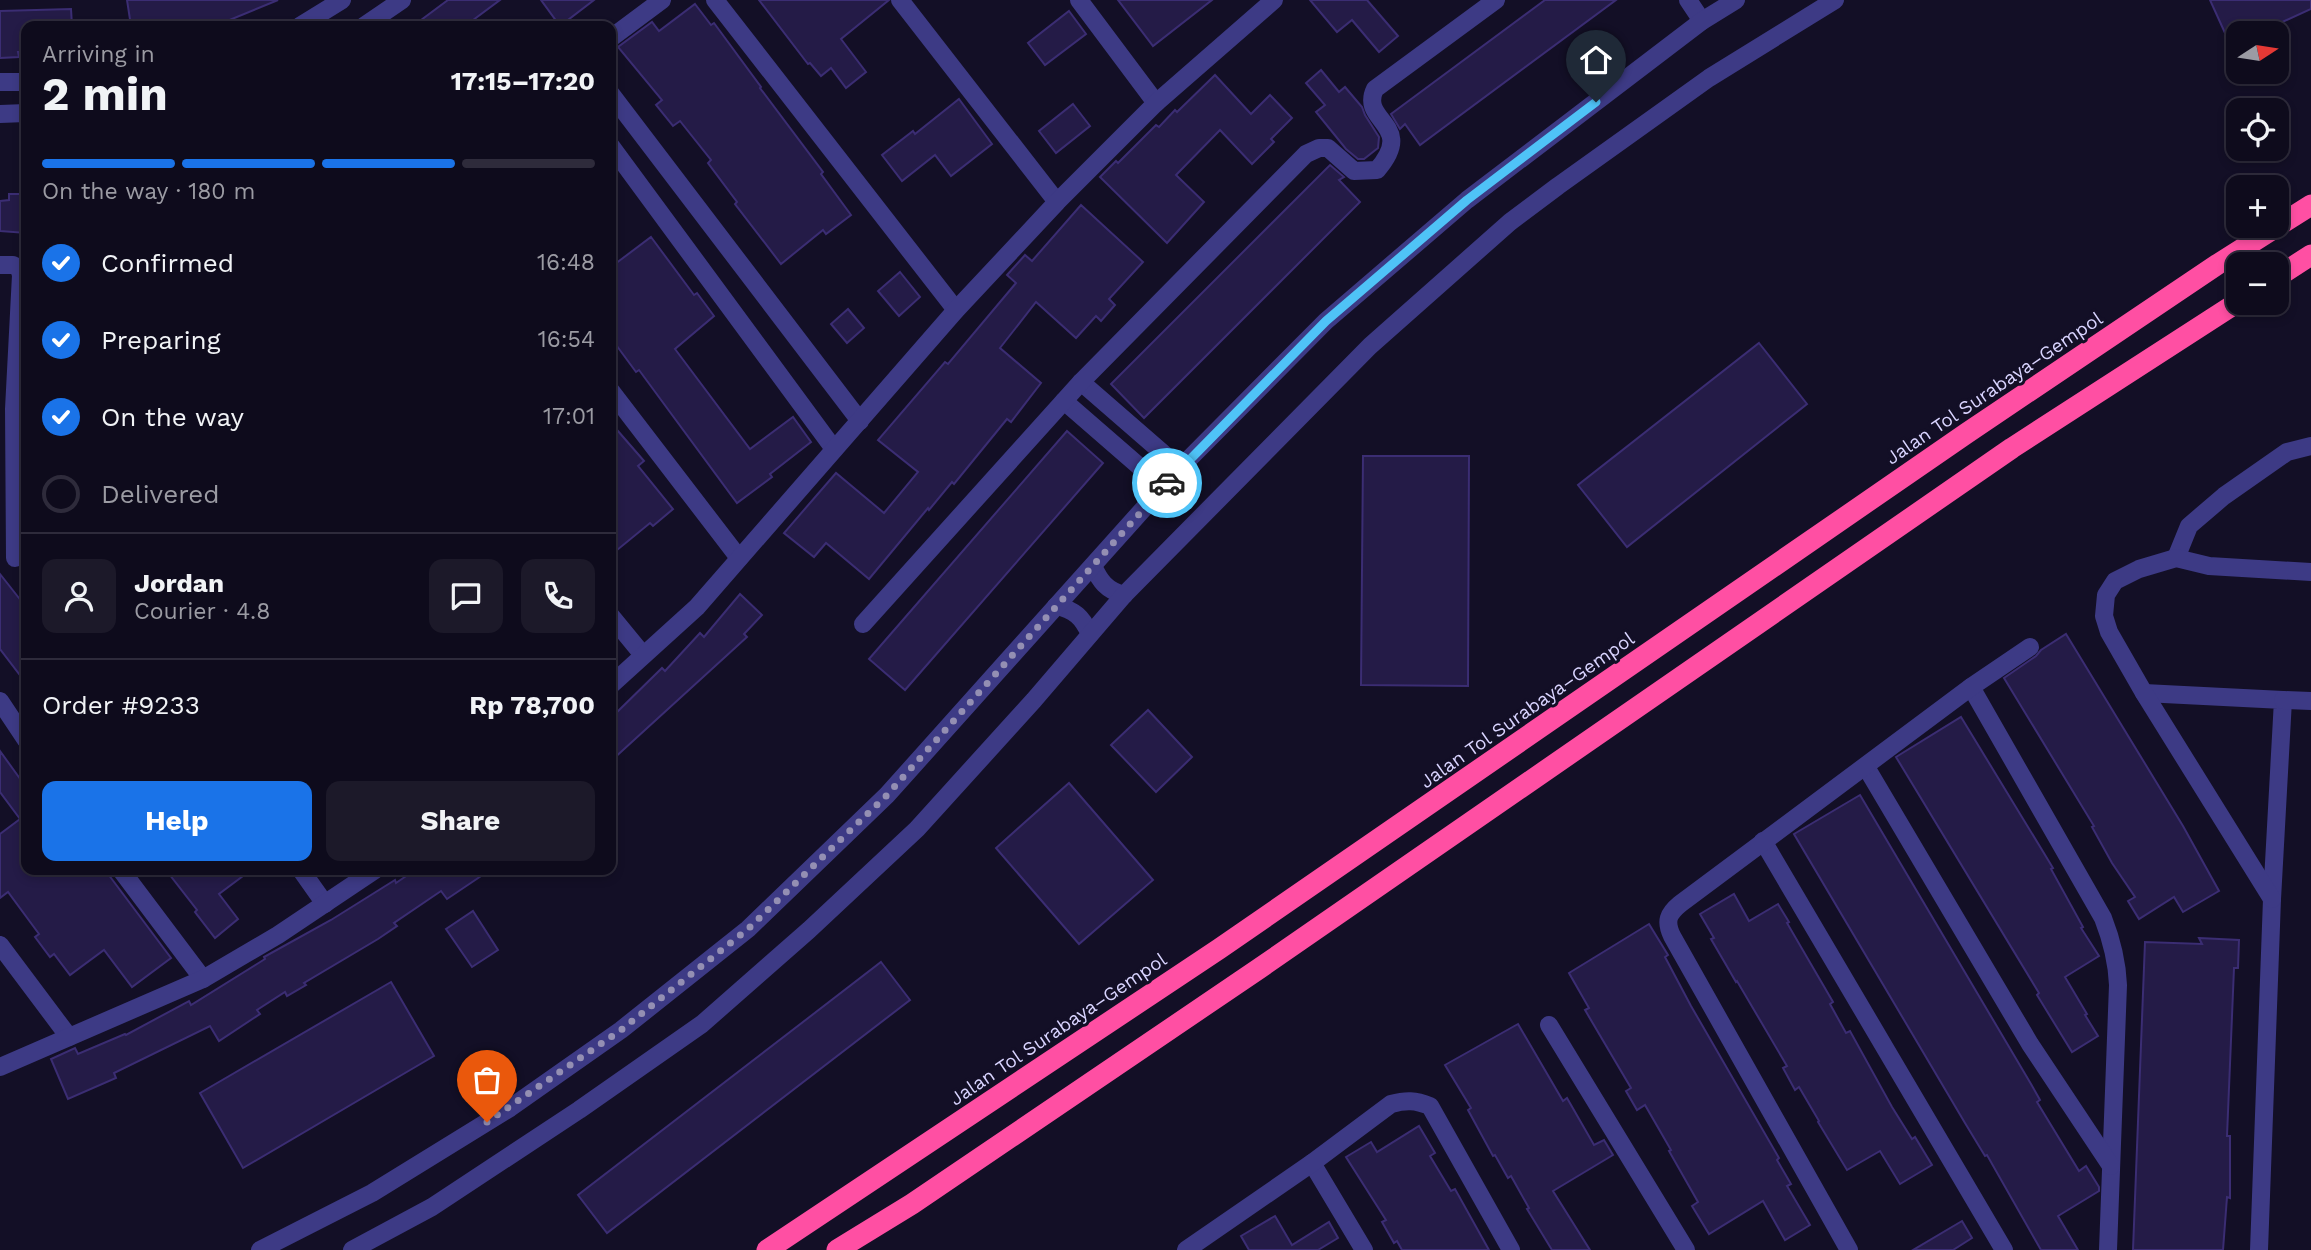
<!DOCTYPE html>
<html lang="en">
<head>
<meta charset="utf-8">
<style>
  body { margin:0; font-family:"Work Sans",sans-serif; background:#1c1929; color:#f1f3f6; height:100vh; display:flex; flex-direction:column; font-size:26px; white-space:nowrap }
  * { box-sizing:border-box; margin:0 }
  p { font-size:23px; color:#9b9ba3 }
  .icon { flex:none; width:38px; height:38px; fill:none; stroke:currentColor; stroke-width:2; stroke-linecap:round; stroke-linejoin:round }
  .map { position:relative; flex:1; overflow:hidden }
  .sheet { position:absolute; left:21px; top:21px; width:595px; height:854px; display:flex; flex-direction:column; background:#0e0b1c; border-radius:14px; box-shadow:0 4px 10px #0003,0 0 0 2px #2e2b3b }
  .sheet>* { flex:none }
  .needle { width:46px; rotate:78deg }
  .buttons { position:absolute; left:2226px; top:21px; display:grid; gap:14px }
  .buttons a { display:grid; place-items:center; width:63px; height:63px; border-radius:14px; background:#0e0b1c; box-shadow:0 4px 10px #0003,0 0 0 2px #2e2b3b; font-size:35px }
  .pin { position:absolute; display:grid; place-items:center; width:60px; height:60px; color:#fff; margin:-72px -30px; border-radius:50% 50% 50% 0; rotate:-45deg; box-shadow:0 0 7px #0007 }
  .pin .icon { rotate:45deg }
  .courier { position:absolute; display:grid; place-items:center; width:70px; height:70px; margin:-35px; border:5px solid #4fc3f7; border-radius:50%; background:#fff; color:#222; box-shadow:0 2px 9px #0007 }
  .overview em { font-style:normal; font-weight:700 }
  .overview div { display:flex; flex-direction:column-reverse }
  .overview { display:flex; align-items:center; justify-content:space-between; height:119px; padding:0 21px }
  h1 { font-size:46px; font-weight:700; line-height:52px }
  .bar { display:grid; grid-template-columns:repeat(4,1fr); gap:10px 7px; align-content:center; height:84px; padding:0 21px }
  .bar i { height:9px; border-radius:5px; background:#2e2b3b }
  .bar .selected { background:#1a73e8 }
  .bar p { grid-column:span 4 }
  .line { display:flex; align-items:center; gap:18px; padding:0 21px; border-top:2px solid #2e2b3b }
  .line div { flex:1 }
  .round { display:grid; place-items:center; flex:none; width:74px; height:74px; border-radius:14px; background:#1c1929 }
  ol { padding:0 21px; list-style:none }
  li { display:flex; align-items:center; gap:21px; height:77px }
  li p { margin-inline-start:auto }
  li .icon { padding:7px; border-radius:50%; background:#1a73e8; color:#fff; stroke-width:4 }
  li:last-child { color:#9b9ba3 }
  li i { width:38px; height:38px; border:4px solid #2e2b3b; border-radius:50% }
  .action { display:flex; gap:14px; margin-top:auto; padding:14px 21px }
  .action a { flex:1; height:80px; border-radius:14px; background:#1a73e8; color:#fff; font-size:28px; font-weight:700; line-height:80px; text-align:center }
  .action a+a { background:#1c1929; color:#f1f3f6 }
  .map>svg:first-child { display:block }
  .building { fill:#241b47; stroke:#3b2d73; stroke-width:2 }
  .lines { fill:none; stroke-linecap:round; stroke-linejoin:round }
  .minor { stroke:#3d3a85; stroke-width:18 }
  .highway { stroke:#ff4fa3; stroke-width:21 }
  .done { stroke:#948fb3; stroke-width:7; stroke-dasharray:0 12.6 }
  .route { stroke:#4fc3f7; stroke-width:9 }
  .labels { text-anchor:middle; dominant-baseline:central; stroke-width:6; stroke-linejoin:round; paint-order:stroke }
  .street-label { font-size:19px; fill:#d9d4ff; stroke:#130f26 }
</style>
</head>
<body>
<div class="map">
<svg width="2311" height="1250" viewBox="0 0 2311 1250">
  <rect width="100%" height="100%" fill="#130f26"/>
  <!-- building -->
  <g class="building">
    <path d="M 127,0 L 278,0 L 215,26 L 131,26 Z"/>
    <path d="M 448,0 L 500,0 L 465,26 L 413,26 Z"/>
    <path d="M 541,0 L 594,0 L 560,26 Z"/>
    <path d="M 759,0 L 889,0 L 841,39 L 866,72 L 846,88 L 831,68 L 821,76 L 810,63 L 808,64 Z"/>
    <path d="M 1118,0 L 1212,0 L 1153,46 Z"/>
    <path d="M 1310,0 L 1367,0 L 1398,36 L 1379,52 L 1352,20 L 1337,32 Z"/>
    <path d="M 1545,0 L 1616,0 L 1420,145 L 1405,124 L 1400,129 L 1391,114 Z"/>
    <path d="M 2210,0 L 2311,0 L 2311,9 L 2258,33 L 2225,33 Z"/>
    <path d="M 695,4 L 711,25 L 714,23 L 761,87 L 760,88 L 823,172 L 821,174 L 851,215 L 826,234 L 823,230 L 781,264 L 735,204 L 737,202 L 708,163 L 711,160 L 680,121 L 673,126 L 656,105 L 662,100 L 618,47 L 652,22 L 659,31 Z"/>
    <path d="M 71,9 L 72,26 L 26,26 L 26,52 L 18,52 L 19,57 L 0,58 L 0,11 Z"/>
    <path d="M 1069,11 L 1086,34 L 1045,65 L 1028,43 Z"/>
    <path d="M 1321,70 L 1339,92 L 1345,87 L 1362,107 L 1365,115 L 1379,137 L 1378,148 L 1364,159 L 1358,159 L 1346,149 L 1316,112 L 1325,105 L 1306,83 Z"/>
    <path d="M 1215,75 L 1251,114 L 1270,95 L 1292,118 L 1271,139 L 1274,142 L 1252,164 L 1220,130 L 1176,175 L 1204,202 L 1167,243 L 1100,177 L 1116,161 L 1118,163 L 1156,125 L 1159,127 L 1175,110 L 1177,112 Z"/>
    <path d="M 959,99 L 992,144 L 951,176 L 935,155 L 902,181 L 882,155 L 913,131 L 915,134 Z"/>
    <path d="M 1073,104 L 1090,126 L 1056,153 L 1039,131 Z"/>
    <path d="M 1330,165 L 1344,177 L 1339,180 L 1360,202 L 1144,418 L 1111,384 Z"/>
    <path d="M 9,194 L 26,194 L 26,233 L 0,231 L 0,201 L 9,200 Z"/>
    <path d="M 1081,205 L 1143,262 L 1109,299 L 1115,305 L 1101,321 L 1096,316 L 1076,338 L 1036,302 L 1000,348 L 1041,383 L 1011,422 L 1007,419 L 954,484 L 952,482 L 929,510 L 928,508 L 869,579 L 826,543 L 814,557 L 784,533 L 836,473 L 884,513 L 918,472 L 878,440 L 945,362 L 948,364 L 1016,283 L 1007,275 L 1025,255 L 1032,261 Z"/>
    <path d="M 651,237 L 694,295 L 697,293 L 714,316 L 675,349 L 750,449 L 793,417 L 811,442 L 770,474 L 772,477 L 737,503 L 639,370 L 636,372 L 611,338 L 611,267 Z"/>
    <path d="M 900,272 L 920,297 L 899,316 L 878,291 Z"/>
    <path d="M 848,309 L 864,328 L 847,343 L 831,324 Z"/>
    <path d="M 1759,343 L 1807,404 L 1627,547 L 1578,485 Z"/>
    <path d="M 611,423 L 644,461 L 638,466 L 673,509 L 653,526 L 650,523 L 611,555 Z"/>
    <path d="M 1067,431 L 1103,463 L 905,690 L 869,659 Z"/>
    <path d="M 1363,456 L 1469,456 L 1468,686 L 1361,685 Z"/>
    <path d="M 0,574 L 26,607 L 26,683 L 0,649 Z"/>
    <path d="M 740,594 L 762,615 L 744,634 L 747,637 L 611,761 L 611,718 L 662,668 L 665,671 L 700,633 L 704,637 Z"/>
    <path d="M 2066,634 L 2183,826 L 2219,891 L 2183,912 L 2174,897 L 2139,919 L 2128,901 L 2135,897 L 2112,863 L 2092,827 L 2094,826 L 2004,678 L 2036,656 L 2041,650 Z"/>
    <path d="M 1148,710 L 1192,757 L 1156,792 L 1111,745 Z"/>
    <path d="M 1961,717 L 2053,868 L 2051,869 L 2083,927 L 2081,928 L 2099,956 L 2065,977 L 2087,1014 L 2085,1015 L 2098,1036 L 2072,1052 L 2037,995 L 2039,993 L 1896,757 Z"/>
    <path d="M 0,751 L 26,787 L 26,870 L 105,870 L 171,958 L 132,987 L 104,950 L 70,975 L 54,954 L 50,957 L 35,937 L 39,934 L 8,892 L 0,898 L 0,834 L 20,819 L 0,792 Z"/>
    <path d="M 1069,783 L 1153,880 L 1079,944 L 996,848 Z"/>
    <path d="M 1860,795 L 2031,1084 L 2040,1100 L 2037,1102 L 2079,1171 L 2086,1166 L 2099,1187 L 2099,1191 L 2058,1216 L 2078,1250 L 2041,1250 L 1987,1155 L 1985,1156 L 1965,1123 L 1794,834 Z"/>
    <path d="M 166,870 L 251,870 L 219,894 L 238,919 L 215,938 L 195,912 L 197,910 Z"/>
    <path d="M 415,870 L 490,870 L 447,899 L 441,891 L 394,923 L 397,926 L 378,939 L 304,983 L 306,985 L 287,996 L 285,992 L 257,1010 L 260,1014 L 219,1041 L 210,1026 L 114,1073 L 116,1078 L 68,1099 L 51,1059 L 75,1048 L 78,1054 L 125,1034 L 126,1035 L 189,1001 L 191,1005 L 265,959 L 264,957 L 331,920 L 395,880 L 396,883 Z"/>
    <path d="M 1734,894 L 1749,921 L 1778,904 L 1789,922 L 1787,923 L 1833,1002 L 1830,1004 L 1846,1033 L 1850,1031 L 1892,1107 L 1912,1139 L 1915,1137 L 1932,1165 L 1900,1184 L 1880,1151 L 1847,1170 L 1818,1122 L 1819,1121 L 1799,1087 L 1795,1090 L 1783,1068 L 1787,1066 L 1737,981 L 1736,982 L 1725,963 L 1711,939 L 1714,938 L 1700,914 Z"/>
    <path d="M 473,911 L 498,950 L 472,967 L 446,929 Z"/>
    <path d="M 1649,924 L 1668,955 L 1665,957 L 1691,1006 L 1779,1158 L 1777,1160 L 1791,1184 L 1787,1186 L 1810,1225 L 1785,1240 L 1763,1201 L 1709,1234 L 1692,1206 L 1698,1202 L 1669,1151 L 1671,1150 L 1645,1105 L 1637,1110 L 1626,1091 L 1631,1088 L 1585,1010 L 1589,1008 L 1569,973 Z"/>
    <path d="M 2199,938 L 2239,940 L 2238,968 L 2234,968 L 2227,1136 L 2230,1136 L 2230,1198 L 2227,1197 L 2223,1250 L 2133,1250 L 2145,942 L 2202,944 Z"/>
    <path d="M 881,962 L 910,1000 L 607,1233 L 578,1195 Z"/>
    <path d="M 391,982 L 434,1056 L 243,1168 L 200,1093 Z"/>
    <path d="M 1518,1024 L 1563,1101 L 1567,1098 L 1594,1145 L 1604,1140 L 1613,1155 L 1553,1191 L 1590,1250 L 1552,1250 L 1527,1209 L 1529,1208 L 1511,1176 L 1508,1178 L 1495,1155 L 1493,1156 L 1468,1110 L 1471,1108 L 1445,1065 Z"/>
    <path d="M 1419,1126 L 1435,1153 L 1430,1156 L 1451,1191 L 1455,1189 L 1489,1250 L 1402,1250 L 1397,1241 L 1394,1243 L 1382,1222 L 1386,1220 L 1346,1157 L 1371,1142 L 1377,1152 Z"/>
    <path d="M 1275,1216 L 1292,1245 L 1329,1222 L 1338,1238 L 1318,1250 L 1249,1250 L 1241,1236 Z"/>
    <path d="M 1962,1221 L 1972,1238 L 1953,1250 L 1913,1250 Z"/>
  </g>
  <g class="lines">
    <!-- minor -->
    <g class="minor">
      <path d="M 715,0 L 956,310"/>
      <path d="M 900,0 L 1057,202"/>
      <path d="M 1079,0 L 1156,103"/>
      <path d="M 1688,0 L 1702,21"/>
      <path d="M 300,26 L 342,0"/>
      <path d="M 364,26 L 402,0"/>
      <path d="M 611,38 L 662,0"/>
      <path d="M 0,82 L 26,82"/>
      <path d="M 611,94 L 860,421"/>
      <path d="M 0,114 L 26,113"/>
      <path d="M 611,146 L 834,449"/>
      <path d="M 0,265 L 13,265 L 19,268 L 21,275 L 14,409 L 15,558"/>
      <path d="M 1081,382 L 1180,468"/>
      <path d="M 611,391 L 739,558"/>
      <path d="M 1064,401 L 1163,487"/>
      <path d="M 2176,558 L 2189,526 L 2224,496 L 2287,452 L 2311,446"/>
      <path d="M 1093,566 C 1100,581 1106,590 1124,595"/>
      <path d="M 1056,606 C 1075,610 1082,617 1090,634"/>
      <path d="M 611,616 L 643,655"/>
      <path d="M 863,624 L 1081,382 L 1306,154 L 1319,148 L 1328,148 L 1354,171 L 1377,170 C 1417,124 1359,122 1375,89 L 1496,0"/>
      <path d="M 611,685 L 697,607 L 956,310 L 1057,202 L 1156,103 L 1274,0"/>
      <path d="M 1971,687 L 2103,918 C 2112,941 2117,960 2118,985 L 2108,1250"/>
      <path d="M 2144,693 L 2283,700 L 2272,899 L 2259,1250"/>
      <path d="M 2283,700 L 2311,701"/>
      <path d="M 0,701 L 26,740"/>
      <path d="M 1866,767 L 2030,1044 L 2111,1166"/>
      <path d="M 1763,841 L 2004,1250"/>
      <path d="M 121,870 L 203,979"/>
      <path d="M 301,870 L 325,904"/>
      <path d="M 2272,899 L 2144,693 L 2109,632 L 2104,616 L 2106,595 L 2115,581 L 2139,569 L 2176,558 L 2209,566 L 2311,572"/>
      <path d="M 0,945 L 69,1037"/>
      <path d="M 1549,1025 L 1686,1250"/>
      <path d="M 0,1067 L 203,979 L 278,935 L 375,870"/>
      <path d="M 1312,1163 L 1364,1250"/>
      <path d="M 260,1250 L 372,1193 L 510,1108 L 621,1030 L 748,929 L 887,795 L 1180,468 L 1326,321 L 1467,200 L 1702,21 L 1736,0"/>
      <path d="M 352,1250 L 432,1207 L 579,1110 L 702,1024 L 809,930 L 917,829 L 1034,700 L 1124,595 L 1370,346 L 1510,222 L 1558,186 L 1709,78 L 1835,0"/>
      <path d="M 1186,1250 L 1312,1163 L 1391,1104 C 1406,1100 1415,1100 1430,1106 L 1511,1250"/>
      <path d="M 1849,1250 L 1672,936 C 1665,921 1668,914 1680,904 L 1971,687 L 2030,647"/>
    </g>
    <!-- highway -->
    <g class="highway">
      <path d="M 2277,277 L 2311,255"/>
      <path d="M 767,1250 L 1219,949 L 1967,433 L 2218,264 L 2311,205"/>
      <path d="M 837,1250 L 912,1204 L 1260,968 L 2012,448 L 2238,302"/>
    </g>
  </g>
  <g class="lines">
    <!-- done -->
    <path class="done" d="M 487,1122 L 621,1030 L 748,929 L 887,795 L 1167,483"/>
    <!-- route -->
    <path class="route" d="M 1167,483 L 1326,321 L 1467,200 L 1596,102"/>
  </g>
  <g class="labels">
    <!-- street labels -->
    <g class="street-label">
      <text transform="translate(1994 388) rotate(-34)">Jalan Tol Surabaya–Gempol</text>
      <text transform="translate(1527 710) rotate(-35)">Jalan Tol Surabaya–Gempol</text>
      <text transform="translate(1058 1029) rotate(-34)">Jalan Tol Surabaya–Gempol</text>
    </g>
  </g>
</svg>
<div class="buttons">
<a><svg class="needle" viewBox="-14 -14 28 28"><path d="M0-13l5 13h-10z" fill="#e53935"/><path d="M0 13l5-13h-10z" fill="#9b9ba3"/></svg></a>
<a><svg class="icon" aria-label="locate" viewBox="0 0 24 24"><circle cx="12" cy="12" r="6"/><path d="M12 2v4M12 18v4M2 12h4M18 12h4"/></svg></a>
<a>+</a>
<a>−</a>
</div>
<div class="pin" style="left:487px;top:1122px;background:#ea580c"><svg class="icon" aria-label="bag" viewBox="0 0 24 24"><path d="M5 8h14l-1 12H6zM9 8a3 3 0 0 1 6 0"/></svg></div>
<div class="pin" style="left:1596px;top:102px;background:#1f2937"><svg class="icon" aria-label="home" viewBox="0 0 24 24"><path d="M3 11l9-7 9 7M6 9v11h12V9"/></svg></div>
<div class="courier" style="left:1167px;top:483px"><svg class="icon" aria-label="car" viewBox="0 0 24 24"><path d="M5 17H2v-5l4-1 3-4h7l3 4 3 1v5h-3M9 17h6M6 11h13"/><circle cx="7" cy="17" r="2"/><circle cx="17" cy="17" r="2"/></svg></div>
<section class="sheet">
<div class="overview"><div><h1>2 min</h1><p>Arriving in</p></div><em>17:15–17:20</em></div>
<div class="bar"><i class="selected"></i><i class="selected"></i><i class="selected"></i><i></i><p>On the way · 180 m</p></div>
<ol>
<li><svg class="icon" aria-label="check" viewBox="0 0 24 24"><path d="M5 12l5 5 9-10"/></svg>Confirmed<p>16:48</p></li>
<li><svg class="icon" aria-label="check" viewBox="0 0 24 24"><path d="M5 12l5 5 9-10"/></svg>Preparing<p>16:54</p></li>
<li><svg class="icon" aria-label="check" viewBox="0 0 24 24"><path d="M5 12l5 5 9-10"/></svg>On the way<p>17:01</p></li>
<li><i></i>Delivered</li>
</ol>
<div class="line" style="height:126px"><a class="round"><svg class="icon" aria-label="person" viewBox="0 0 24 24"><circle cx="12" cy="8" r="4"/><path d="M4 21q1-7 8-7t8 7"/></svg></a><div><b>Jordan</b><p>Courier · 4.8</p></div><a class="round"><svg class="icon" aria-label="chat" viewBox="0 0 24 24"><path d="M4 5h16v11H9l-5 4z"/></svg></a><a class="round"><svg class="icon" aria-label="phone" viewBox="0 0 24 24"><path d="M5 4h4l2 5-3 2q2 4 5 5l2-3 5 2v4C11 20 4 13 5 4z"/></svg></a></div>
<div class="line" style="height:91px"><div>Order #9233</div><b>Rp 78,700</b></div>
<div class="action"><a>Help</a><a>Share</a></div>
</section>
</div>
</body>
</html>
